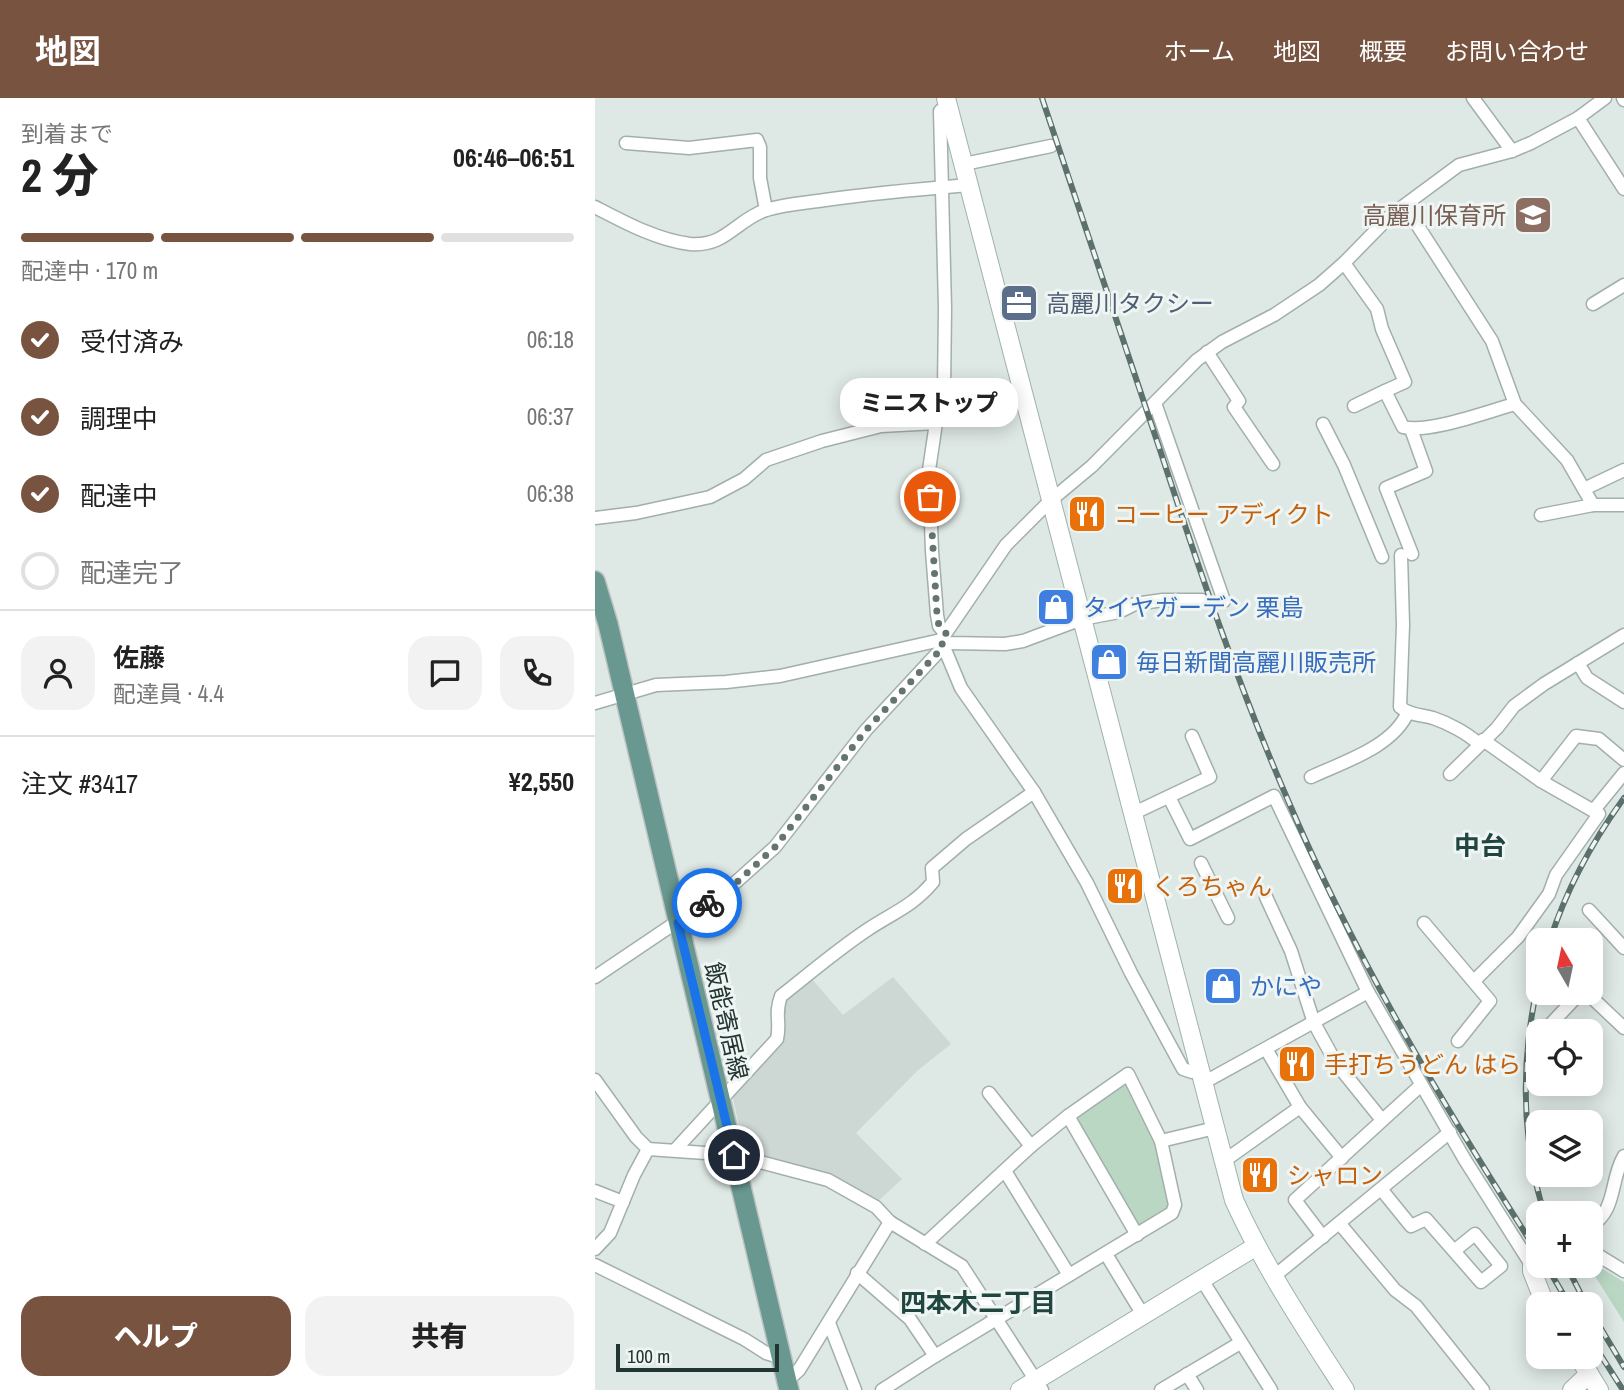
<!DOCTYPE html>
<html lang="ja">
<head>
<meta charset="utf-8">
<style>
  body { margin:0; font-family:"Archivo Narrow","Noto Sans JP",sans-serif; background:#f2f2f2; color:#222; height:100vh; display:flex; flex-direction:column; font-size:26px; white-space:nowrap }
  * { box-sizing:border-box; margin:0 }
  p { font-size:23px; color:#767676 }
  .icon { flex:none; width:38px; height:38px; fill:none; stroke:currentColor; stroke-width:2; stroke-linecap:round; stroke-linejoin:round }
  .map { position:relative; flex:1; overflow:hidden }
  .side { display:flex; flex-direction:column; background:#fff; width:595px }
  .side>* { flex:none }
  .needle { width:46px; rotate:351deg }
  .controls { position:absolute; left:931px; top:830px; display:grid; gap:14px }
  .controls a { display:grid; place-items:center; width:77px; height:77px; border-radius:14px; background:#fff; box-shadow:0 4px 18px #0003; font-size:35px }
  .scale { position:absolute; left:21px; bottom:18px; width:163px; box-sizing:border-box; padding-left:7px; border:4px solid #223532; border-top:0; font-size:19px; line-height:24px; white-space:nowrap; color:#223532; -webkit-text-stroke:5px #eef5f2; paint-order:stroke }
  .pin { position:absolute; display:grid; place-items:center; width:60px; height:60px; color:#fff; margin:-30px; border:4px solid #fff; border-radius:50%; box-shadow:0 2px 7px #0007 }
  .courier { position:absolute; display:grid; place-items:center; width:70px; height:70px; margin:-35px; border:5px solid #1a73e8; border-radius:50%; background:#fff; color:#222; box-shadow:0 2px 9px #0007 }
  .bubble { position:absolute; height:49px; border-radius:21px; background:#fff; box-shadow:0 4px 18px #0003; font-size:23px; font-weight:800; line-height:49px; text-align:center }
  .summary em { font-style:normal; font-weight:800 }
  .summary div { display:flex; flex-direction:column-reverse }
  .summary { display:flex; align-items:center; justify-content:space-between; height:119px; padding:0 21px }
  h1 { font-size:46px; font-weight:800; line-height:52px }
  .bar { display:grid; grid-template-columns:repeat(4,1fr); gap:10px 7px; align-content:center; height:84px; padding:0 21px }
  .bar i { height:9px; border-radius:5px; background:#e0e0e0 }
  .bar .current { background:#775340 }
  .bar p { grid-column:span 4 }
  .line { display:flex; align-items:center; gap:18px; padding:0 21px; border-top:2px solid #e0e0e0 }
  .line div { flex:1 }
  .round { display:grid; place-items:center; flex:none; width:74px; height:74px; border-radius:21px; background:#f2f2f2 }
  ol { padding:0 21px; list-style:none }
  li { display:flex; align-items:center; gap:21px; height:77px }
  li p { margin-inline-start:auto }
  li .icon { padding:7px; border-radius:50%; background:#775340; color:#fff; stroke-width:4 }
  li:last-child { color:#767676 }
  li i { width:38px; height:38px; border:4px solid #e0e0e0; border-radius:50% }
  .primary-button { display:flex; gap:14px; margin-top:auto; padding:14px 21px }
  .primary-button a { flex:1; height:80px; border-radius:21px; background:#775340; color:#fff; font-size:28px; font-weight:800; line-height:80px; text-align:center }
  .primary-button a+a { background:#f2f2f2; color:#222 }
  header { display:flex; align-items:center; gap:42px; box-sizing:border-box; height:98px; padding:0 35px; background:#775340; color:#fff }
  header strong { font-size:33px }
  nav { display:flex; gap:38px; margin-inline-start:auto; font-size:24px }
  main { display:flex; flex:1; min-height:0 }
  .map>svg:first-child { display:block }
  .built { fill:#cdd7d4 }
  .green { fill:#bad7c4 }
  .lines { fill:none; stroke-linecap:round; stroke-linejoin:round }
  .street-casing { stroke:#a2afab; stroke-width:15 }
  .secondary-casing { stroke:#9fb2ad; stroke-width:20 }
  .primary-casing { stroke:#bdc2c2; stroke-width:22 }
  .street { stroke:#fff; stroke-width:12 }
  .secondary { stroke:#fff; stroke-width:18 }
  .primary { stroke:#689890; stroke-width:19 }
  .rail-casing { stroke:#5c716d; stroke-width:6 }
  .rail { stroke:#eef5f2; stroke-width:3.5; stroke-dasharray:10; stroke-linecap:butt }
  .done { stroke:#647470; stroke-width:7; stroke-dasharray:0 12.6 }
  .route { stroke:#1a73e8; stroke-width:9 }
  .labels { text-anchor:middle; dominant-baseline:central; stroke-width:6; stroke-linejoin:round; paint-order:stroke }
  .education-label { font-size:24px; fill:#785e54; stroke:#eef5f2; text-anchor:end }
  .service-label { font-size:24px; fill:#4e5e75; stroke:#eef5f2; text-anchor:start }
  .food-label { font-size:24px; fill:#c56008; stroke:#eef5f2; text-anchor:start }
  .shop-label { font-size:24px; fill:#366cbe; stroke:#eef5f2; text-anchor:start }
  .street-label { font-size:24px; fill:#223532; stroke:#eef5f2 }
  .neighbourhood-label { font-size:26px; font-weight:bold; fill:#21453f; stroke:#eef5f2 }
</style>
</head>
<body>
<header>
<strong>地図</strong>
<nav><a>ホーム</a><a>地図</a><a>概要</a><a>お問い合わせ</a></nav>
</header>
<main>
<section class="side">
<div class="summary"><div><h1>2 分</h1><p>到着まで</p></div><em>06:46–06:51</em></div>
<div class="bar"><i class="current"></i><i class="current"></i><i class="current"></i><i></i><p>配達中 · 170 m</p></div>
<ol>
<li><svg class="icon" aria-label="check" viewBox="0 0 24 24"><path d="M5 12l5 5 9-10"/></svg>受付済み<p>06:18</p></li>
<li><svg class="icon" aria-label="check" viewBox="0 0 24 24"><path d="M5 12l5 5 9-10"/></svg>調理中<p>06:37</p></li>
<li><svg class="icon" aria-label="check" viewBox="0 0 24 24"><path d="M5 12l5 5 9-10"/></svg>配達中<p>06:38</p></li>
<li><i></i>配達完了</li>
</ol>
<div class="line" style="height:126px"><a class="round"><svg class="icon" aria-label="person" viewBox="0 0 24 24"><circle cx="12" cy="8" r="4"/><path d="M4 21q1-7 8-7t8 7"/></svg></a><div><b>佐藤</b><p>配達員 · 4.4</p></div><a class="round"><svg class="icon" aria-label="chat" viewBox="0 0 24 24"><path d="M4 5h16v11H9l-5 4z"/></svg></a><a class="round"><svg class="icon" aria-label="phone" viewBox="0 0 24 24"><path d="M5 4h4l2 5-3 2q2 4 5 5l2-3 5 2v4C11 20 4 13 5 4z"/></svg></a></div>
<div class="line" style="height:91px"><div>注文 #3417</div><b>¥2,550</b></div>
<div class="primary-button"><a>ヘルプ</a><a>共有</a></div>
</section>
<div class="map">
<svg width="1029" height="1292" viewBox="0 0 1029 1292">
  <rect width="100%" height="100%" fill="#dee8e4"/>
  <!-- built -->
  <path class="built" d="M 298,879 L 356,946 L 322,973 L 261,1035 L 307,1081 L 280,1106 L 150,1055 L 137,996 L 186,945 L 185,912 L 190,900 L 216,880 L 248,917 Z"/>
  <!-- green -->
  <g class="green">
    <path d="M 526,986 L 532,987 L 561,1046 L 574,1109 L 571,1113 L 548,1127 L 543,1126 L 483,1022 L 485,1015 Z"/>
    <path d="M 996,1164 L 1029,1184 L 1029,1224 L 993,1167 L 996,1167 Z"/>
  </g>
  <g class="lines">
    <defs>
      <g id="street">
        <path d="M 878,0 L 917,53"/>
        <path d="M 1028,0 L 1029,2"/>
        <path d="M 983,20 L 1029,91"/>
        <path d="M 31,45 L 94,50 L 162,42 L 165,49 L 165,80 L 171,112"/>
        <path d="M 369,66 L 456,48"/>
        <path d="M 810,108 L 897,243 L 920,306 L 972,362 L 998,407"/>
        <path d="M 0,109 C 29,124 62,142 95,146 C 131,149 141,122 171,112 C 190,106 210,105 230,102 C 278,95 326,91 374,87"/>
        <path d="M 749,165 L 782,211 L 787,231 L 810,284 L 790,293 L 808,329 C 833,336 894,313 920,306"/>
        <path d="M 998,206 L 1029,187"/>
        <path d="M 612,254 L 644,303 L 639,309 L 678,366"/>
        <path d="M 560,305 L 629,503"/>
        <path d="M 759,308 L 790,293"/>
        <path d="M 728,326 L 749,367 L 787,459"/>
        <path d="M 816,331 L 831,373 L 791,390 L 817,456"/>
        <path d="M 989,391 L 1029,372"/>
        <path d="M 946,417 L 998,407 L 1029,407"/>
        <path d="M 0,420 L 41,415 L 115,399 L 149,381 L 171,362 L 227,343 L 286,328 L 341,325"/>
        <path d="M 806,457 L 808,527 L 805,609 C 814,617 827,617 838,620 C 853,625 872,635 884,646"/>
        <path d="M 350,535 L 344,528 L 342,517 L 337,453 L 334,372 L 341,325 L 349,292 L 350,210 L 345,13 L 353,7"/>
        <path d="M 983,565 L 992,580 L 1029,604"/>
        <path d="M 0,605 L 61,587 L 131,584 L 185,578 L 346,542 L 354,545 L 410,546 L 428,543 L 487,521 L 524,514 L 540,506 L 568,502 L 607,502"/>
        <path d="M 855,676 L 902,630 L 919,608 L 949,586 L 1029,537"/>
        <path d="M 716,679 C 748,664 798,649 813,614"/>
        <path d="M 946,683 L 981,638 L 1004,641 L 1029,662"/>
        <path d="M 574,699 L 595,741 L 679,698 L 773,894 L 870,1062 L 937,1168"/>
        <path d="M 999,712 L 1029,675"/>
        <path d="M 537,716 L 615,679 L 597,638"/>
        <path d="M 606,765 L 633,820"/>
        <path d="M 671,799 L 696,853 L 719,925 L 741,965 L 787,1022"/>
        <path d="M 994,812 L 1029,850"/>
        <path d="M 829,825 L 895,903 L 863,943"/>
        <path d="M 0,879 L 141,784 L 180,749 L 271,632 L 348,549"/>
        <path d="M 879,883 L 923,839 L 954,796 L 961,777 L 1004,716 L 946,683 L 888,642"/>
        <path d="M 991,894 L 1029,930"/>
        <path d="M 953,929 L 986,894"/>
        <path d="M 671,951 L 705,1009 L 747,1060"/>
        <path d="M 605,972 L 597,974 L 588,971 L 536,875 L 492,785 L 439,694 L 366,590 L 346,542 L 411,447 L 455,403 L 497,368 L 602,262 L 627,244 L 679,217 L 724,187 L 749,165 L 795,118 L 864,67 L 917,53 L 936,45 L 983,20 L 1010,0"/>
        <path d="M 0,982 L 41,1039 L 53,1051 L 139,1057 L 233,1082 L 281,1109 L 295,1124 L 367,1168 L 447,1292"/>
        <path d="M 608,985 L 773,894"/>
        <path d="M 394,995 L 436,1048"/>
        <path d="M 473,1018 L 542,1137"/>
        <path d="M 80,1052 L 182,941 C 186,924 179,917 186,898 C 214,876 242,852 272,832 C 297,815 317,809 338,784 L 337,770 L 371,741 L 439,694"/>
        <path d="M 629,1063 L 705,1009"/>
        <path d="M 410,1073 L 474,1177"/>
        <path d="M 786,1091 L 816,1128 L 831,1121 L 886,1184 L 906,1168 L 880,1136 L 859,1153"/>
        <path d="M 0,1093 L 28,1104"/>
        <path d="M 745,1126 L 800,1192 L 821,1208 L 888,1292"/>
        <path d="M 996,1128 C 1022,1112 1015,1081 1029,1058"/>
        <path d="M 728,1139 L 700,1102 L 825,988"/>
        <path d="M 330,1146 L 436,1048 L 473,1018 L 533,976 L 566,1043"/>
        <path d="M 0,1151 L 15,1135 L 39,1077 L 53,1051"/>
        <path d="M 996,1153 L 1029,1173"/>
        <path d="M 511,1156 L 548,1217"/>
        <path d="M 0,1167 L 149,1241 L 171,1255 L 187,1260"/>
        <path d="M 262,1175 L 315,1221 L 340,1258 L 287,1292"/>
        <path d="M 677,1180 L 855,1034"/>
        <path d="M 607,1182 L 676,1292"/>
        <path d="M 234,1225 L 260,1292"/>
        <path d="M 340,1258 L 577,1115 L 580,1107 L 566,1043 L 620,1030"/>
        <path d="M 592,1276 L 602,1292"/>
        <path d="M 192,1283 L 204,1272 L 295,1124"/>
        <path d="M 566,1292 L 645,1245"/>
      </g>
      <g id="secondary">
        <path d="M 351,0 L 639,1102 C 670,1170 710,1230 750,1292"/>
        <path d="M 943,1161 L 937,1168 L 937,1173 L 950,1206"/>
        <path d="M 983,1258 L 1004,1292"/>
        <path d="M 425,1292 L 660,1149"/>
        <path d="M 977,1292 L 994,1276"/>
      </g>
      <path id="primary" d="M 0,483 L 13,526 L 194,1292"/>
    </defs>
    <!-- street casing -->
    <use href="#street" class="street-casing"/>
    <!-- secondary casing -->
    <use href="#secondary" class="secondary-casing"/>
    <!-- primary casing -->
    <use href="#primary" class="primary-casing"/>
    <!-- street -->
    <use href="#street" class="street"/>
    <!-- secondary -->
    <use href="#secondary" class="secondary"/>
    <!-- primary -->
    <use href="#primary" class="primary"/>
    <defs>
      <g id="rail">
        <path d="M 447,0 C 487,118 526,237 566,355 C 604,471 643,587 692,700 C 760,860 849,1009 943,1155"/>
        <path d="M 955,842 C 972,790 997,744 1029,700"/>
        <path d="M 943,885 C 926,961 926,1040 949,1115"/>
        <path d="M 951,1167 L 974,1206"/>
        <path d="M 971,1167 L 991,1206"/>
        <path d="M 996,1214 L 1029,1269"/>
        <path d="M 996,1242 L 1028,1292"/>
      </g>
    </defs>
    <!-- rail casing -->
    <use href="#rail" class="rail-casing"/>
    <!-- rail -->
    <use href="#rail" class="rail"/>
  </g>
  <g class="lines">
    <!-- done -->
    <path class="done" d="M 112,805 L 141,785 L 180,749 L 271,632 L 348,549 L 346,542 L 351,535 L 344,528 L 342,517 L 335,399"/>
    <!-- route -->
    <path class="route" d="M 112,805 L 83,825 L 139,1057"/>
  </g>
  <!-- icons -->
  <defs>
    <symbol id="school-square" viewBox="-11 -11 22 22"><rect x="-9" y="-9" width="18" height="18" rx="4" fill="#8d6e63" stroke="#eef5f2"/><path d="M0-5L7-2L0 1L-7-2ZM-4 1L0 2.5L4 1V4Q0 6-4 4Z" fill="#fff"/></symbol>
    <symbol id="office-square" viewBox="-11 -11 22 22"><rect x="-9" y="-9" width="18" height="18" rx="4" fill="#5c6f8a" stroke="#eef5f2"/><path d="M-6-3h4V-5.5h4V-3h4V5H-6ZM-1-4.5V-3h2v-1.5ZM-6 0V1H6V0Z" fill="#fff"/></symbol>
    <symbol id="restaurant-square" viewBox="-11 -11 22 22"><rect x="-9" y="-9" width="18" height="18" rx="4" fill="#e8710a" stroke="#eef5f2"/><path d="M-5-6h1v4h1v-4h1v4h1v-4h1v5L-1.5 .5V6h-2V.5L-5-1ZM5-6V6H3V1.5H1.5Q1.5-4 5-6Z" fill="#fff"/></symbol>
    <symbol id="shop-square" viewBox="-11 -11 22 22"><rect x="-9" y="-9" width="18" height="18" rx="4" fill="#3f7fe0" stroke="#eef5f2"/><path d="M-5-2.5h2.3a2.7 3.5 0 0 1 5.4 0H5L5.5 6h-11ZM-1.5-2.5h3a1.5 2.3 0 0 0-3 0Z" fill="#fff"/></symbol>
  </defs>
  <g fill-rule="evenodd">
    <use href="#school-square" x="916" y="95" width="44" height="44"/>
    <use href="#office-square" x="402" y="183" width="44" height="44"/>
    <use href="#restaurant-square" x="470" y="394" width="44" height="44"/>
    <use href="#shop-square" x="439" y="487" width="44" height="44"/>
    <use href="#shop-square" x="492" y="542" width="44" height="44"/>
    <use href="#restaurant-square" x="508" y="766" width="44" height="44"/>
    <use href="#shop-square" x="606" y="866" width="44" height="44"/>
    <use href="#restaurant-square" x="680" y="944" width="44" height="44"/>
    <use href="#restaurant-square" x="643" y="1055" width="44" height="44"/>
  </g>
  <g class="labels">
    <!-- education labels -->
    <g class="education-label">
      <text x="911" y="117">高麗川保育所</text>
    </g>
    <!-- service labels -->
    <g class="service-label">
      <text x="451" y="205">高麗川タクシー</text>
    </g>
    <!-- food labels -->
    <g class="food-label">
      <text x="519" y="416">コーヒー アディクト</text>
      <text x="557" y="788">くろちゃん</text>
      <text x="729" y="966">手打ちうどん はら</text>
      <text x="692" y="1077">シャロン</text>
    </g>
    <!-- shop labels -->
    <g class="shop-label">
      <text x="488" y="509">タイヤガーデン 栗島</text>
      <text x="541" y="564">毎日新聞高麗川販売所</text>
      <text x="655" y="888">かにや</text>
    </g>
    <!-- street labels -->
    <g class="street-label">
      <text transform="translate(132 923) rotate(77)">飯能寄居線</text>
    </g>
    <!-- neighbourhood labels -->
    <g class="neighbourhood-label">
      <text x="885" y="747">中台</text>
      <text x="383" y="1204">四本木二丁目</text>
    </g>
  </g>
</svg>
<div class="controls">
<a><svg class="needle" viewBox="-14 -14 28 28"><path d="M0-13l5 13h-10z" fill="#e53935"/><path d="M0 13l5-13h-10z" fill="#767676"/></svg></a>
<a><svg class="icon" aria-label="locate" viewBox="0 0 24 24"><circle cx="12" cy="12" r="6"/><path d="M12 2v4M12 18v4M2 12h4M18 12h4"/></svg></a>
<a><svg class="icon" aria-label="layers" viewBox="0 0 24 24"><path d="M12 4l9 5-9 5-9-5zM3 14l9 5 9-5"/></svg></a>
<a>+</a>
<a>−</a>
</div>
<div class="scale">100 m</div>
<div class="pin" style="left:335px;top:399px;background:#ea580c"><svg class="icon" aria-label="bag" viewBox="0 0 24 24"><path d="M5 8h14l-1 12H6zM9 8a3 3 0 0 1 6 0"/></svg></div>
<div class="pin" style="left:139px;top:1057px;background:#1f2937"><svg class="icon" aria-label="home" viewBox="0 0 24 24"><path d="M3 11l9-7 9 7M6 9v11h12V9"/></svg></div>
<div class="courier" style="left:112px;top:805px"><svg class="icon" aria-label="bike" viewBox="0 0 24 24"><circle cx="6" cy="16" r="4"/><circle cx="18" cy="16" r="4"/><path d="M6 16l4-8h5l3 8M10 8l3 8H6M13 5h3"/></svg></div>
<div class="bubble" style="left:245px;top:280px;width:178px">ミニストップ</div>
</div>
</main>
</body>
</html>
